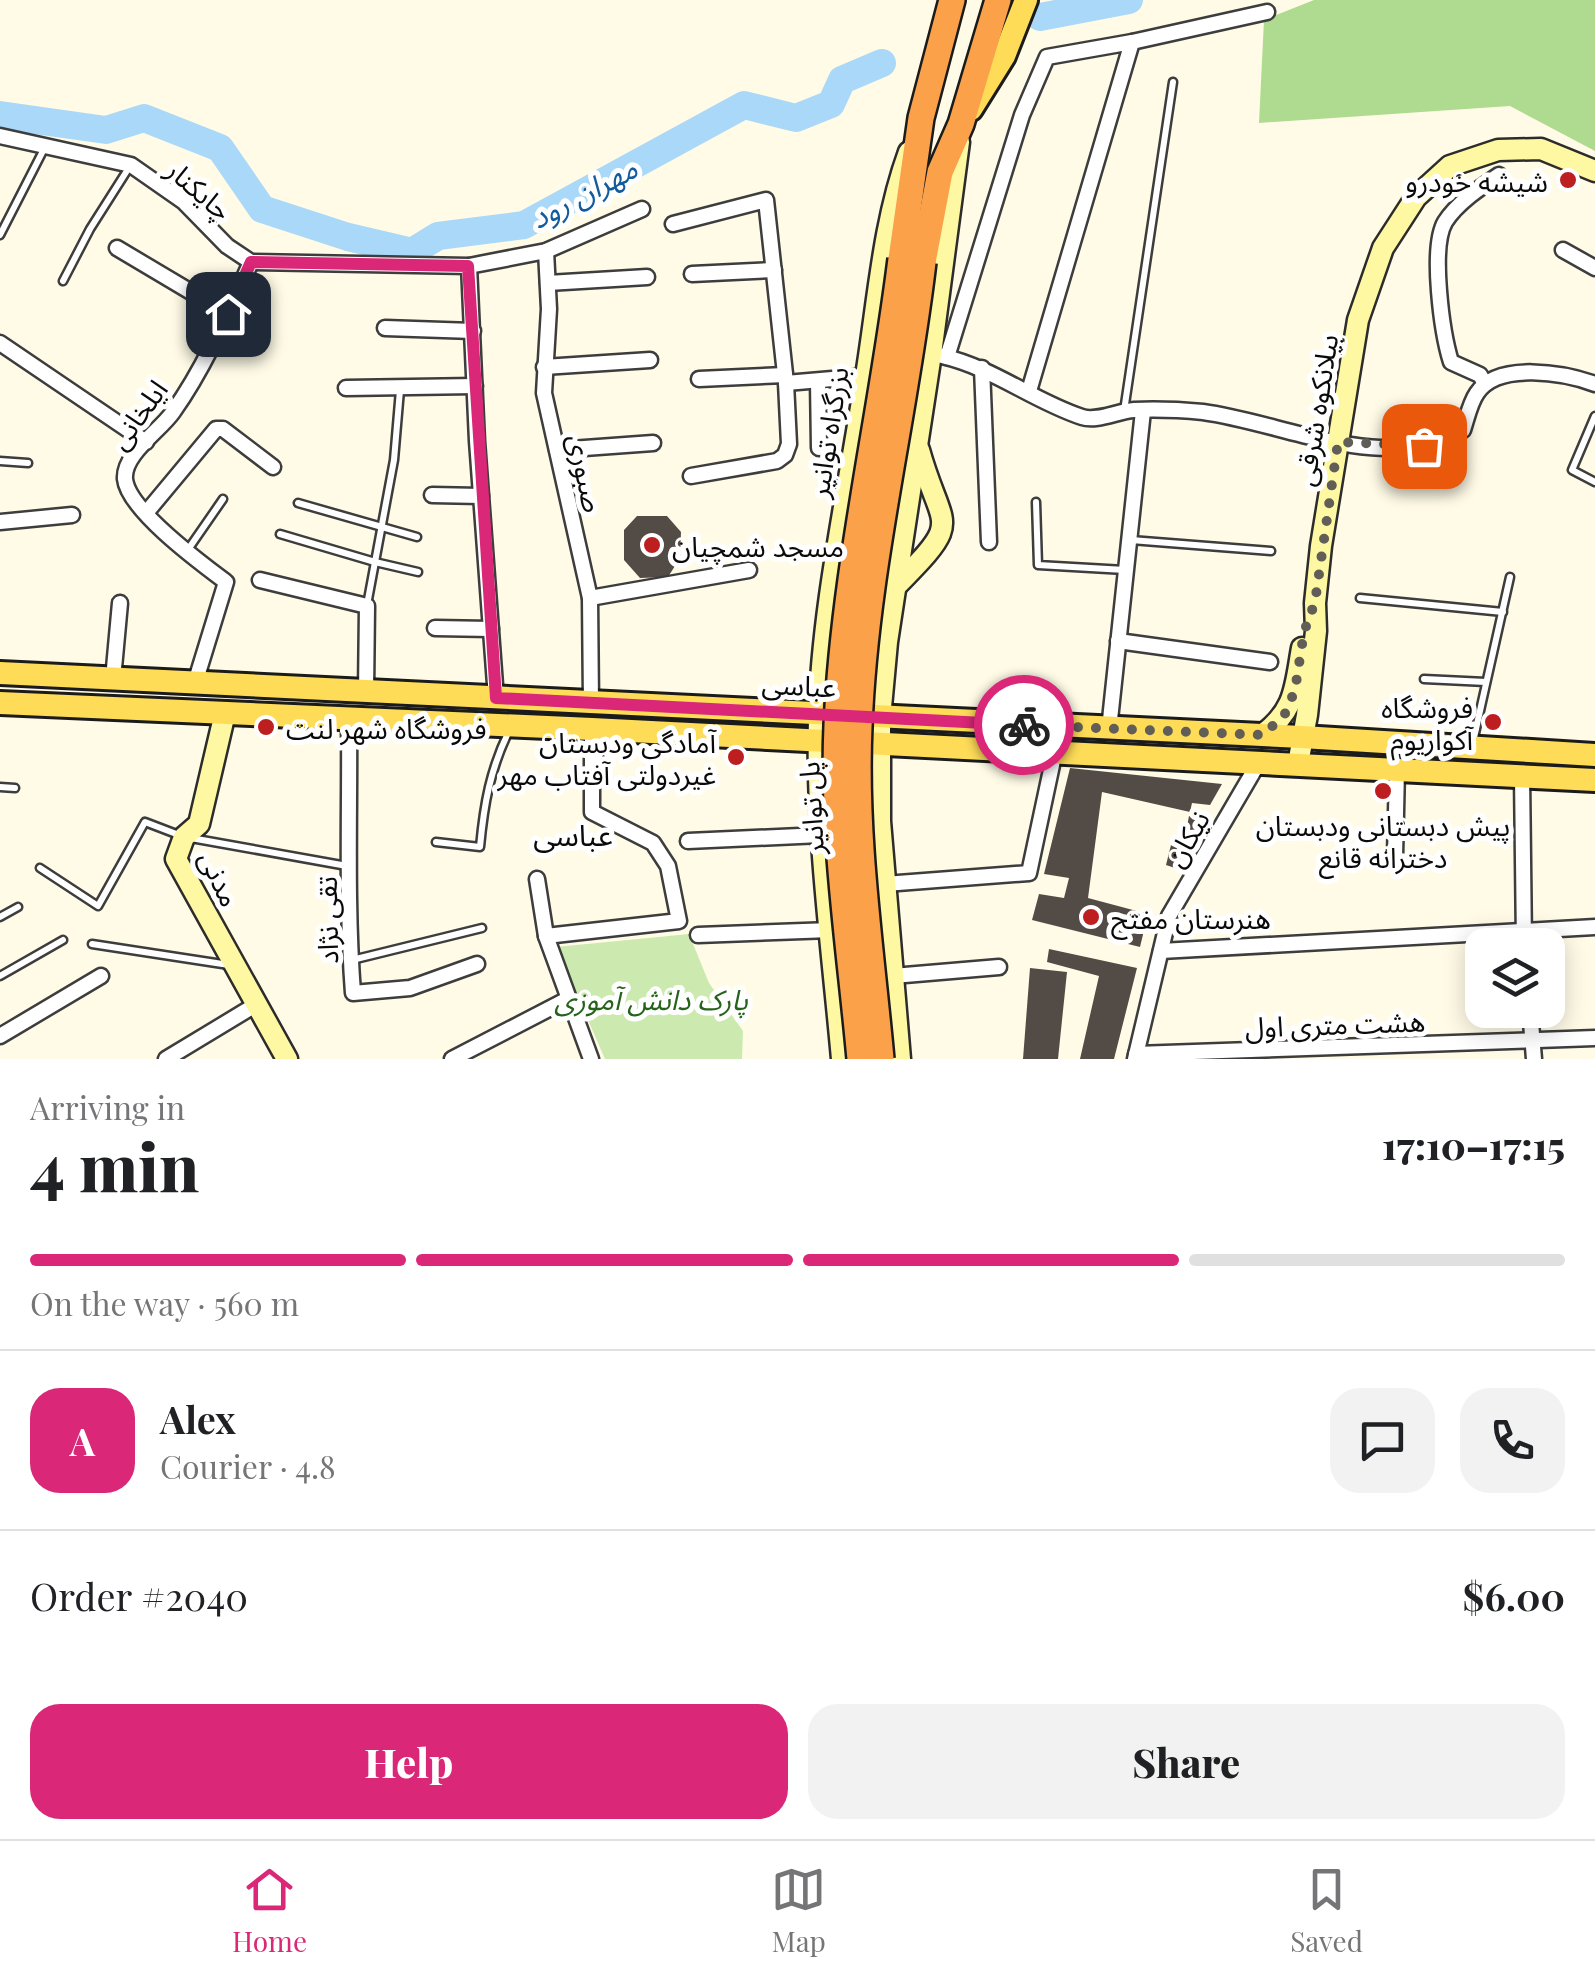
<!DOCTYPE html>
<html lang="en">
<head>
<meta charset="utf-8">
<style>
  body { margin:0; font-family:"Playfair Display","Noto Sans Arabic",serif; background:#f2f2f2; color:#202124; height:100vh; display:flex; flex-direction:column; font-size:38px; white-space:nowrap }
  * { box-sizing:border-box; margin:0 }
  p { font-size:32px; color:#757577 }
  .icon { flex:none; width:55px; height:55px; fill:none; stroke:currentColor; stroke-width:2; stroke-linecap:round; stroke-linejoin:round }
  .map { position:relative; height:1059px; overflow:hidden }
  .details { display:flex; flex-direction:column; background:#fff; flex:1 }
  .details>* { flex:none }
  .controls { position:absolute; left:1465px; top:928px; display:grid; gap:20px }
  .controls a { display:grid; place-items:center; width:100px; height:100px; border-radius:20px; background:#fff; box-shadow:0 5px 25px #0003; font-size:50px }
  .pin { position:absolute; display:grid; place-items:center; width:85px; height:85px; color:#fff; margin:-42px; border-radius:20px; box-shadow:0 5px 15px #0006 }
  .courier { position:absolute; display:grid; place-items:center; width:100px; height:100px; margin:-50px; border:8px solid #db2777; border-radius:50%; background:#fff; color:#222; box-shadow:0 2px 12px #0007 }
  .headline em { font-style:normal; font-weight:800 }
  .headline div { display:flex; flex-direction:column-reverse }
  .headline { display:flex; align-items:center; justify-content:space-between; height:170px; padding:0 30px }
  h1 { font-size:65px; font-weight:800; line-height:75px }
  .bar { display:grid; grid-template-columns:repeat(4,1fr); gap:15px 10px; align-content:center; height:120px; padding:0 30px }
  .bar i { height:12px; border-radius:8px; background:#e0e0e0 }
  .bar .selected { background:#db2777 }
  .bar p { grid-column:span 4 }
  .line { display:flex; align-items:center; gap:25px; padding:0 30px; border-top:2px solid #e0e0e0 }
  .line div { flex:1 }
  .round { display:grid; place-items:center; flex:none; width:105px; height:105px; border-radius:30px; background:#f2f2f2 }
  .cta { display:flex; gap:20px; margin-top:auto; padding:20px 30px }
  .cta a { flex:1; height:115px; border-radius:30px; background:#db2777; color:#fff; font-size:40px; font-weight:800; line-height:115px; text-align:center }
  .cta a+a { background:#f2f2f2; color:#202124 }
  .tabs { display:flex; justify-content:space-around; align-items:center; height:140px; border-top:2px solid #e0e0e0; background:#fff; font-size:28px; color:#757577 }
  .tabs a { display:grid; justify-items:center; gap:5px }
  .tabs .selected { color:#db2777 }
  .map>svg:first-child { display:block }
  .green { fill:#cceab0 }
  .forest { fill:#aedb8f }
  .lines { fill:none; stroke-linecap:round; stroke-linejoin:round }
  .river { stroke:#aad8f8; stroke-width:28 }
  .building { fill:#534c46 }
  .lane-casing { stroke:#3d3d3d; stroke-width:11 }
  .street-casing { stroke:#3d3d3d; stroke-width:19 }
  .secondary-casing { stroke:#2c2c2c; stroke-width:25 }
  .primary-casing { stroke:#1b1b1b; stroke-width:28 }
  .highway-casing { stroke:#1b1b1b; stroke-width:30 }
  .lane { stroke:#fff; stroke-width:6 }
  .street { stroke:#fff; stroke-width:14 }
  .secondary { stroke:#fff8a2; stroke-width:20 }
  .primary { stroke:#fedc58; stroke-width:22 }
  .highway { stroke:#faa14a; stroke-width:25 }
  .highway-bridge-casing { stroke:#1b1b1b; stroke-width:30; stroke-linecap:butt }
  .highway-bridge { stroke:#faa14a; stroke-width:25 }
  .done { stroke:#605e57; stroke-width:10; stroke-dasharray:0 18 }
  .route { stroke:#db2777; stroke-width:12 }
  .poi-dot { fill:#bd1f20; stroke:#fff; stroke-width:4 }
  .labels { text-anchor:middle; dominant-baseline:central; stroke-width:10; stroke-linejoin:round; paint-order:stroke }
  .poi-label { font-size:28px; fill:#0a0a0a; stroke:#fff; text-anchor:end }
  .street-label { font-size:28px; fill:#0a0a0a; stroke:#fff }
  .park-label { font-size:28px; font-style:italic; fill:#26631a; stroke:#fff }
  .water-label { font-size:30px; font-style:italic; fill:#115b9e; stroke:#fff }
  .neighbourhood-label { font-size:30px; fill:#0a0a0a; stroke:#fff }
</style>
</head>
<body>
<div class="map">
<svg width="1595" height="1059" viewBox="0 0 1595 1059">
  <rect width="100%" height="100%" fill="#fffbe7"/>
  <!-- green -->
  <path class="green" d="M 689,934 L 709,983 L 743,1031 L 742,1059 L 605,1059 L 556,947 Z"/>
  <!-- forest -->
  <path class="forest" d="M 1314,0 L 1595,0 L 1595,151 L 1510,106 L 1259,123 L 1264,20 Z"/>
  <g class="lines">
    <!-- river -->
    <g class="river">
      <path d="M 1040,17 L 1129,0"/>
      <path d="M 0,115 L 106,130 L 144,118 L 220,148 L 262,209 L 348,237 L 412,252 L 438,236 L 524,225 L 744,105 L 796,118 L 831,104 L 842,80 L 882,63"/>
    </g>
  </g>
  <!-- building -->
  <g class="building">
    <path d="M 1567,170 L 1576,178 L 1570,189 L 1560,182 Z"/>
    <path d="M 1415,408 L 1429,409 L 1429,423 L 1414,424 Z"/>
    <path d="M 1410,451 L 1423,451 L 1423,464 L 1409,463 Z"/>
    <path d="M 637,516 L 667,516 L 681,532 L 680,558 L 668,577 L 640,578 L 624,560 L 624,530 Z"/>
    <path d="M 1070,768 L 1222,784 L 1210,805 L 1192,803 L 1190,812 L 1102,792 L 1088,898 L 1148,914 L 1140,947 L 1032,920 L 1039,894 L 1064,898 L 1069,878 L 1044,874 Z"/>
    <path d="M 1189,816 L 1199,818 L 1195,835 L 1190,834 L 1187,848 L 1175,868 L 1166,865 L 1171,845 L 1183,848 Z"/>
    <path d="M 1049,949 L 1137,968 L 1114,1059 L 1080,1059 L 1099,976 L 1047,962 Z"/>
    <path d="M 1030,968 L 1067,972 L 1058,1059 L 1023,1059 Z"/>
  </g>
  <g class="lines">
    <defs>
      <g id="lane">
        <path d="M 0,235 L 45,147"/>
        <path d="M 63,281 L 90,229 L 130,166"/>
        <path d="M 1124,411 L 1173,82"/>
        <path d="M 1595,416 L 1572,470 L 1595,482"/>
        <path d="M 0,461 L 28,463"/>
        <path d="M 1036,502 L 1038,565 L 1125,570"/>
        <path d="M 298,503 L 417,537"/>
        <path d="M 280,534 L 375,562 L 418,572"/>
        <path d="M 1131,540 L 1271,551"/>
        <path d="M 187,551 L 223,499"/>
        <path d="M 1360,598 L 1503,612"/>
        <path d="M 367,605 L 394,460 L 400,390"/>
        <path d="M 1424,679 L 1486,682"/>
        <path d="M 1473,742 L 1510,577"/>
        <path d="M 0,787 L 15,788"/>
        <path d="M 191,838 L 347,866"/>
        <path d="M 436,842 L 480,847 C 484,804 490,770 509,731"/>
        <path d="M 40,868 L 98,906 L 145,822 L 179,835"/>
        <path d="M 0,917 L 18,907"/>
        <path d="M 92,944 L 229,965"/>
        <path d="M 352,960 L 482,928"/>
        <path d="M 0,976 L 63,940"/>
      </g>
      <g id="street">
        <path d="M 1132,42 L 1267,12"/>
        <path d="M 0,136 L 131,165 L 184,202 L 227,246 L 251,262 L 469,266 L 546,251 L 642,209"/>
        <path d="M 673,224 L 766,200 L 786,383 L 789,444 L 785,455 L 777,461 L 691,476"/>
        <path d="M 117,248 L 228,314"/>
        <path d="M 1563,250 L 1595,268"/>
        <path d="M 546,251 L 549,309 L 544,393 L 590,598 L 591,704"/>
        <path d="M 469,266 L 477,441 L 496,698"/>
        <path d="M 692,274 L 774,270"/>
        <path d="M 548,283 L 647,277"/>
        <path d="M 385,328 L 473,331"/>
        <path d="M 0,343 L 146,442"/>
        <path d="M 942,356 C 994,368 1033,401 1082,417 C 1097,422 1118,411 1134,410 C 1156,409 1181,410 1203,412 C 1285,423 1383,475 1463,430 C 1467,418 1470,403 1477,393 C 1498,361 1565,373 1595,384"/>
        <path d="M 947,357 L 1022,115 L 1047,57 L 1132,42 L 1029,391"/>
        <path d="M 544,367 L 650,360"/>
        <path d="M 982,368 L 989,542"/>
        <path d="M 699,379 L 785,375"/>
        <path d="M 818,381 L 819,448"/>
        <path d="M 786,383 L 867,376"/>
        <path d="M 1485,384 L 1480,375 L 1451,362 C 1442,333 1430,248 1445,222 C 1457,203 1481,187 1499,175"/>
        <path d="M 346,388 L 475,386"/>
        <path d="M 557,450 L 653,443"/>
        <path d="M 432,495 L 481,496"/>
        <path d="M 146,513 L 216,429 L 223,429 L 273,467"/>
        <path d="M 0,522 L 72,515"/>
        <path d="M 260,580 L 367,606 L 366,692"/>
        <path d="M 590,598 L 749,570"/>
        <path d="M 435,628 L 491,629"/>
        <path d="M 1118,641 L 1270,662"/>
        <path d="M 113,679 L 120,603"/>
        <path d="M 195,683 L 226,582 C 202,564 128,510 125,479 C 123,454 160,431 173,412 C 205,367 228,313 251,262"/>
        <path d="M 349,719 C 350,810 346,902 353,993 L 410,988 L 477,964"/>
        <path d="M 1109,729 L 1143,411"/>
        <path d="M 1522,775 L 1524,945"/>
        <path d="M 688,841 L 821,835"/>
        <path d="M 1395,856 L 1397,769"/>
        <path d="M 537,879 L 546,936 L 591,1059"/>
        <path d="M 885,884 L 1029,873 L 1055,751"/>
        <path d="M 698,935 L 831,930"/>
        <path d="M 546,936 L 679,921 L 668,866 L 653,843 L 592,812 L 592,729"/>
        <path d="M 1161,951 L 1595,927"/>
        <path d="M 893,976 L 999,967"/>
        <path d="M 1530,1010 L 1534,1059"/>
        <path d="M 0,1036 L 101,976"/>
        <path d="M 1136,1054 L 1595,1038"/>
        <path d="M 166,1059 L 257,1004"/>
        <path d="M 452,1059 L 568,999"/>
        <path d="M 1135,1059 L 1169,916 L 1259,762"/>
      </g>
      <g id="secondary">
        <path d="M 897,585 C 965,516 942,533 919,450"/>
        <path d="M 225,713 L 199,824 L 184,837 L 176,859 L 287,1059"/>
        <path d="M 1262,735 C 1296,710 1295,687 1302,648"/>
        <path d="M 1298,764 L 1307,715 L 1316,631 L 1315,603 L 1321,546 L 1358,320 L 1383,248 L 1416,197 L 1450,166 L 1498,150 L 1541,149 L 1595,171"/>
        <path d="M 842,1059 C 832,946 816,833 819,719 C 822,607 848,494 865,382 C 878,305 882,226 909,152"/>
        <path d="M 900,1059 L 880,821 L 880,718 L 887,642 L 931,354 L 959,142"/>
      </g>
      <g id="primary">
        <path d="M 971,109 L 1004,56 L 1026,0"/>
        <path d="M 0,673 L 1302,737 L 1595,755"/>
        <path d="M 0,703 L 592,729 L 1595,780"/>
      </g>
      <g id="highway">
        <path d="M 901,259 L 921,118 L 952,0"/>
        <path d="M 923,262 L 940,172 L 961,124 L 998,0"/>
      </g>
    </defs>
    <!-- lane casing -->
    <use href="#lane" class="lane-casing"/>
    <!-- street casing -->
    <use href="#street" class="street-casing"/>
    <!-- secondary casing -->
    <use href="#secondary" class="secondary-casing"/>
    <!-- primary casing -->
    <use href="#primary" class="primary-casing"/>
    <!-- highway casing -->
    <use href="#highway" class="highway-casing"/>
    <!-- lane -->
    <use href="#lane" class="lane"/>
    <!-- street -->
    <use href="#street" class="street"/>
    <!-- secondary -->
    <use href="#secondary" class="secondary"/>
    <!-- primary -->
    <use href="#primary" class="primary"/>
    <!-- highway -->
    <use href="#highway" class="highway"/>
    <defs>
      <g id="highway-bridge">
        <path d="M 860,1059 C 850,949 832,836 837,725 C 844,569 882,414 901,259"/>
        <path d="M 881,1059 C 871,949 854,837 859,727 C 865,570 905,417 923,262"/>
      </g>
    </defs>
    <!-- highway-bridge casing -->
    <use href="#highway-bridge" class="highway-bridge-casing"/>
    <!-- highway-bridge -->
    <use href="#highway-bridge" class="highway-bridge"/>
  </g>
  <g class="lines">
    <!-- done -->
    <path class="done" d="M 1024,725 L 1262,735 L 1284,716 L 1295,690 L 1304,632 L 1315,602 L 1338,442 L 1424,446"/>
    <!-- route -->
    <path class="route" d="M 228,314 L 251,262 L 468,266 L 496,698 L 1024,725"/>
  </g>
  <!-- markers -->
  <g class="poi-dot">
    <circle cx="1568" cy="180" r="10"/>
    <circle cx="652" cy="545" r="10"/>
    <circle cx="1493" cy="722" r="10"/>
    <circle cx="266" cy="727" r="10"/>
    <circle cx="736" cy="757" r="10"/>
    <circle cx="1383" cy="791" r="10"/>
    <circle cx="1091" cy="917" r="10"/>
  </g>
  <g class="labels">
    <!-- poi labels -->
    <g class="poi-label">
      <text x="1548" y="180">شیشه خودرو</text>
      <text x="672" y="545" text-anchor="start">مسجد شمچیان</text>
      <text x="1473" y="706">فروشگاه<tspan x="1473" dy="32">آکواریوم</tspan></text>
      <text x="286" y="727" text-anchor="start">فروشگاه شهر لنت</text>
      <text x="716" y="741">آمادگی ودبستان<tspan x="716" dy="32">غیردولتی آفتاب مهر</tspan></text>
      <text x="1383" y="824" text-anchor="middle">پیش دبستانی ودبستان<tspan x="1383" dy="32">دخترانه قانع</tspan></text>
      <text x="1111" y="917" text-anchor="start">هنرستان مفتح</text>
    </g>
    <!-- street labels -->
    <g class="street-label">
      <text transform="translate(200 189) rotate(41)">چایکنار</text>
      <text transform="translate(1315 410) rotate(-81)">بیلانکوه شرقی</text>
      <text transform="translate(137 414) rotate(-54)">ایلخانی</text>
      <text transform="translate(827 432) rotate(-81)">بزرگراه توانیر</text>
      <text transform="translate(587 473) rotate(78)">صبوری</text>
      <text transform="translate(799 684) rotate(3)">عباسى</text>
      <text transform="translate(810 808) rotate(-93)">پل توانیر</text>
      <text transform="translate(1186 838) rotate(-60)">نیکان</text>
      <text transform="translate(221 878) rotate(65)">مدنی</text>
      <text transform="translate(326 920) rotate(-91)">تقی نژاد</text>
      <text transform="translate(1335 1023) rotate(-2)">هشت متری اول</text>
    </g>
    <!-- park labels -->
    <g class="park-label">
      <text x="651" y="998">پارک دانش آموزی</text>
    </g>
    <!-- water labels -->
    <g class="water-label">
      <text transform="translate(583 192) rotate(-28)">مهران رود</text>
    </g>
    <!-- neighbourhood labels -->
    <g class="neighbourhood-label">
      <text x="573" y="834">عباسی</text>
    </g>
  </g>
</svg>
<div class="controls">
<a><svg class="icon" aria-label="layers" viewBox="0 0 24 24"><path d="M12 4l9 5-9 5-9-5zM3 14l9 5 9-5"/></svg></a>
</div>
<div class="pin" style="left:1424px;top:446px;background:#ea580c"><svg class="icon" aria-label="bag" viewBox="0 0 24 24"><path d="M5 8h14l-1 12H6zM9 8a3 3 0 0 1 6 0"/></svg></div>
<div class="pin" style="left:228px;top:314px;background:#1f2937"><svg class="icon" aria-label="home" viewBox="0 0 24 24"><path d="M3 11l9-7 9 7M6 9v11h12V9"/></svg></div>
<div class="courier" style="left:1024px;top:725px"><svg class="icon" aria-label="bike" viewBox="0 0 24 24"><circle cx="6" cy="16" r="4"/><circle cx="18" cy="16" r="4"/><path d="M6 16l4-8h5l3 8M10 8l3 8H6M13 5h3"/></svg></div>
</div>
<section class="details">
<div class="headline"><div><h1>4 min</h1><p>Arriving in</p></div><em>17:10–17:15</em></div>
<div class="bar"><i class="selected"></i><i class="selected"></i><i class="selected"></i><i></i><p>On the way · 560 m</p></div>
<div class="line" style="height:180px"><b class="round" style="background:#db2777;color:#fff">A</b><div><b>Alex</b><p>Courier · 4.8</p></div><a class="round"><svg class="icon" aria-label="chat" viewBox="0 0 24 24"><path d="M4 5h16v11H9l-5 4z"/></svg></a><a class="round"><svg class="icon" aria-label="phone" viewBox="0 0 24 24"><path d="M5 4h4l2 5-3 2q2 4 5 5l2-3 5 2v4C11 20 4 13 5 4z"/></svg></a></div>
<div class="line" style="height:130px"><div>Order #2040</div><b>$6.00</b></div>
<div class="cta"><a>Help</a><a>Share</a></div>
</section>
<nav class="tabs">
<a class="selected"><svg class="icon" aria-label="home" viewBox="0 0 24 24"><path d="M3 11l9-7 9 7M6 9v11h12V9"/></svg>Home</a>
<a><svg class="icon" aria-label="map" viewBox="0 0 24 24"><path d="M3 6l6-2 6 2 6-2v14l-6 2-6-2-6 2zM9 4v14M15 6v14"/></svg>Map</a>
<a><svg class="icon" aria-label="saved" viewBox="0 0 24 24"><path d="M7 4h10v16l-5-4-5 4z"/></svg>Saved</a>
</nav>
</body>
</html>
